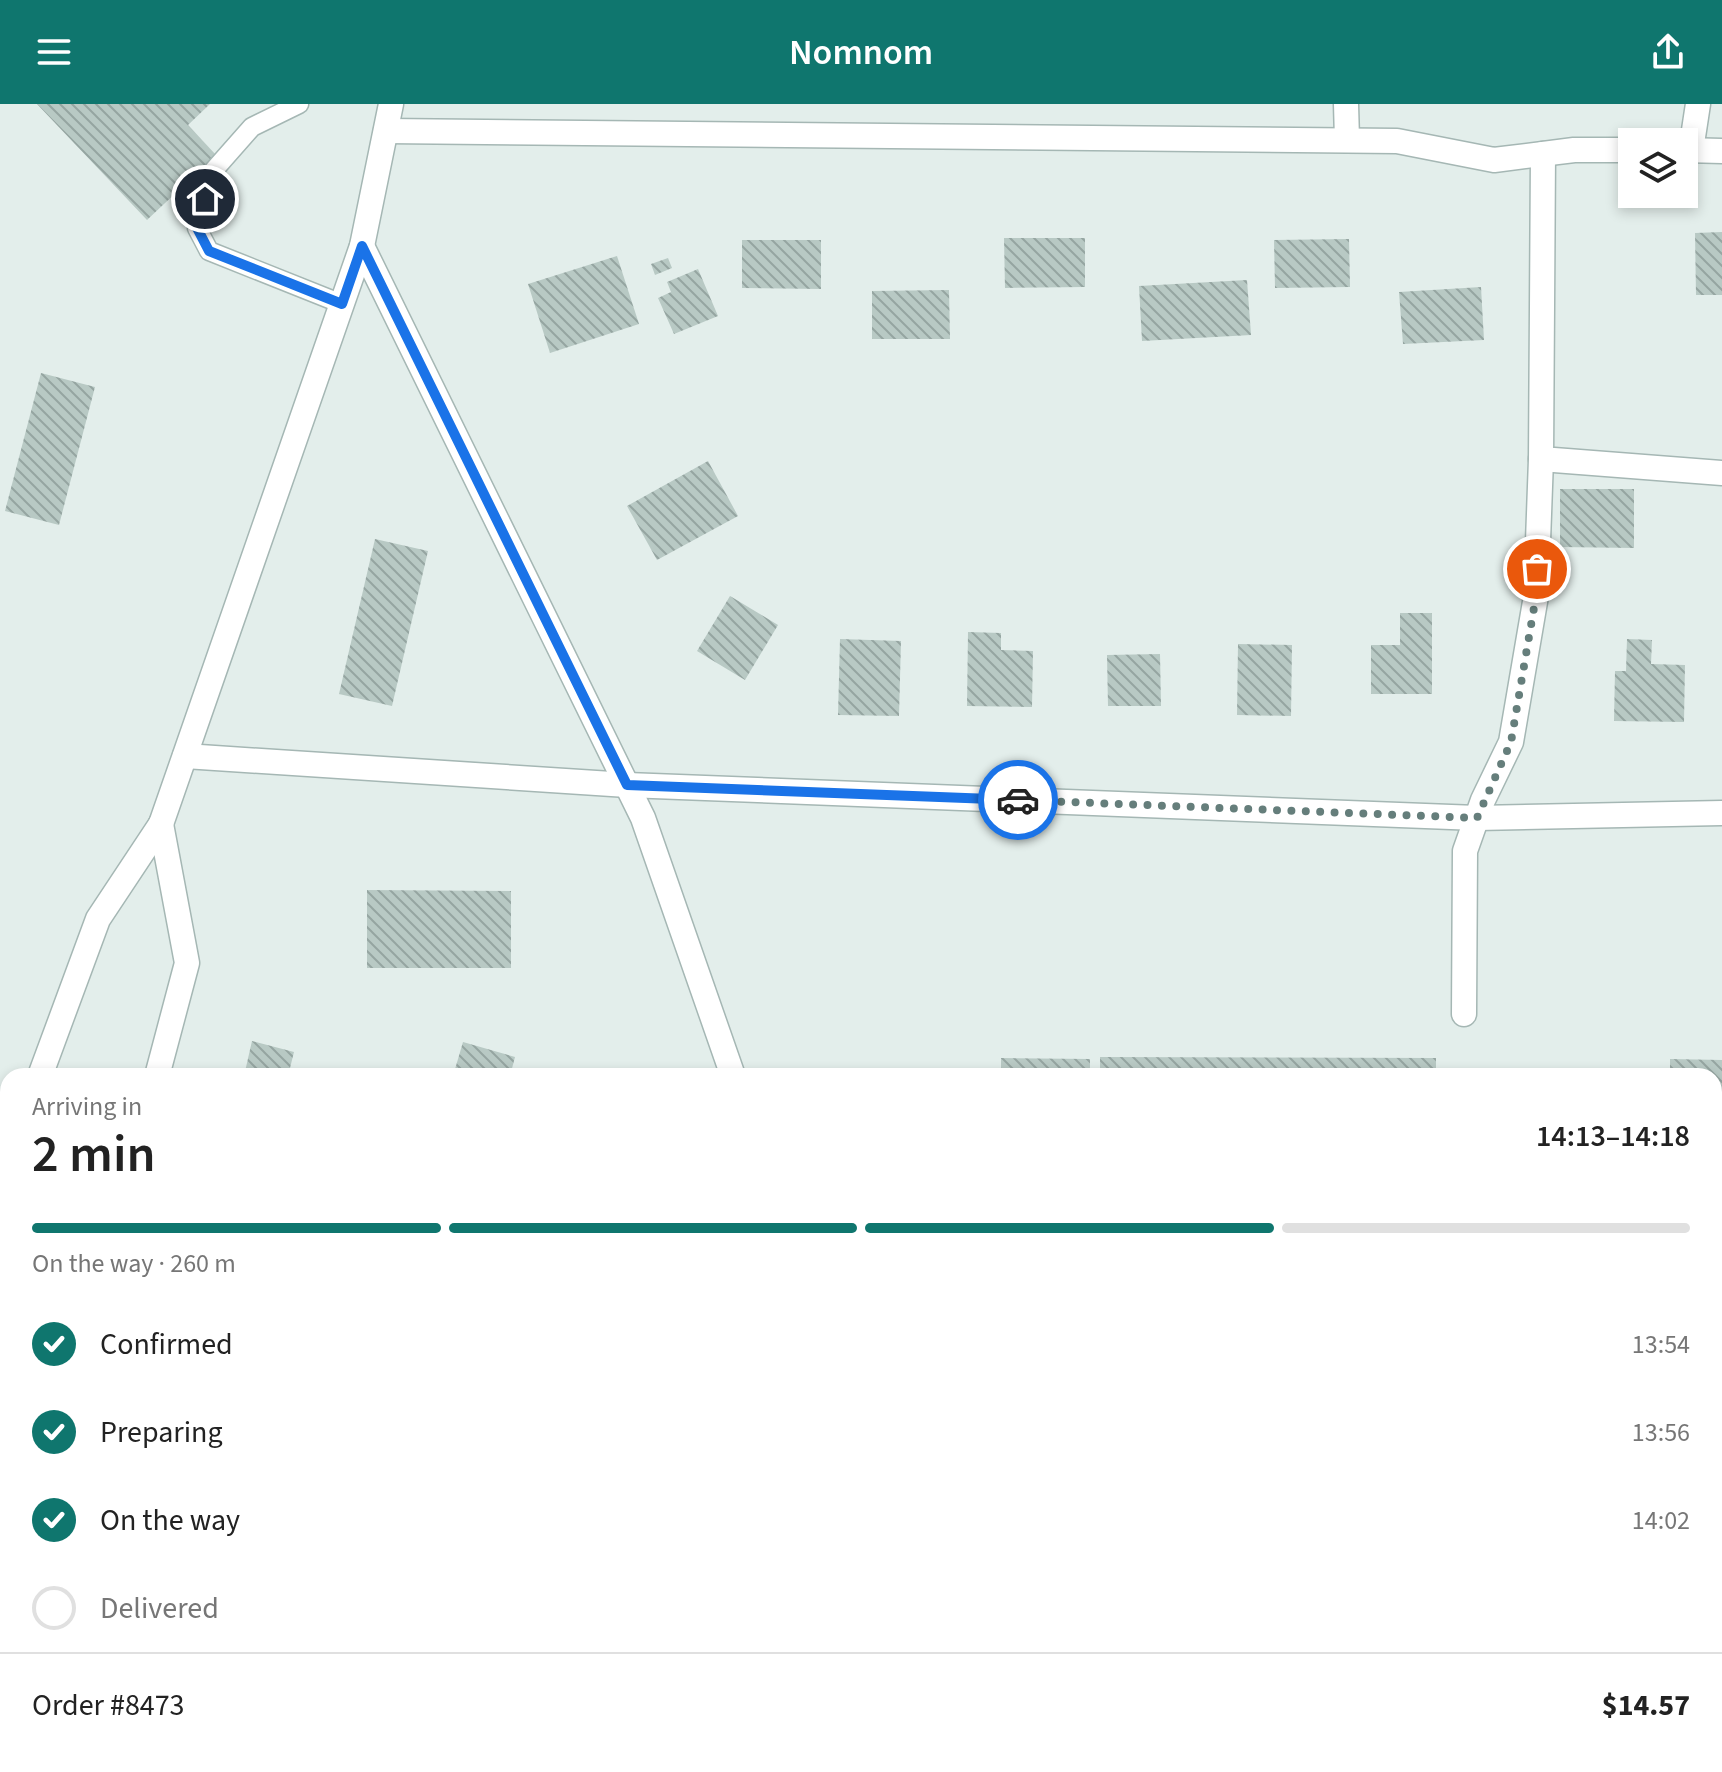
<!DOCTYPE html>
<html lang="en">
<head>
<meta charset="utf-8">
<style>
  body { margin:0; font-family:"Source Sans 3",sans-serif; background:#f2f2f2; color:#222; height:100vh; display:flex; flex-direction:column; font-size:30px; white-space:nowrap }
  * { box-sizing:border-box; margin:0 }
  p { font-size:26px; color:#767676 }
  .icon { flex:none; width:44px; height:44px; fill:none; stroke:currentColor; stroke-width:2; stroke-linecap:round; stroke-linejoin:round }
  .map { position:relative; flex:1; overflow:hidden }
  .drawer { position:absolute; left:0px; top:964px; width:1722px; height:704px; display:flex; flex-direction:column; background:#fff; border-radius:24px 24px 0 0; box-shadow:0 4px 12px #0003 }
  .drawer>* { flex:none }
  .tools { position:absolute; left:1618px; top:24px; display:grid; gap:16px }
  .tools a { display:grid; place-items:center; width:80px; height:80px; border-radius:0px; background:#fff; box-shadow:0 4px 12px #0003; font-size:40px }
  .pin { position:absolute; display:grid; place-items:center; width:68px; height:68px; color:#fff; margin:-34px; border:4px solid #fff; border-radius:50%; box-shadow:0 2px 8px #0007 }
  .courier { position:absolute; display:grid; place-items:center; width:80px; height:80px; margin:-40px; border:6px solid #1a73e8; border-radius:50%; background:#fff; color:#222; box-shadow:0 2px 10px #0007 }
  .summary em { font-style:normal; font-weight:600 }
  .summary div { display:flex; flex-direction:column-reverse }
  .summary { display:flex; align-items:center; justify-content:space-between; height:136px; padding:0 32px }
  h1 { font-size:52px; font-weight:600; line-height:60px }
  .bar { display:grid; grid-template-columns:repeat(4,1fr); gap:12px 8px; align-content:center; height:96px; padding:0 32px }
  .bar i { height:10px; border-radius:6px; background:#e0e0e0 }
  .bar .on { background:#0f766e }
  .bar p { grid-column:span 4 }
  .line { display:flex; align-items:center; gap:20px; padding:0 32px; border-top:2px solid #e0e0e0 }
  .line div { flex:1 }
  ol { padding:0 32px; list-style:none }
  li { display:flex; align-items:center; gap:24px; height:88px }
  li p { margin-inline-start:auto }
  li .icon { padding:8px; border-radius:50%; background:#0f766e; color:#fff; stroke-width:4 }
  li:last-child { color:#767676 }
  li i { width:44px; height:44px; border:4px solid #e0e0e0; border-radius:50% }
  header { display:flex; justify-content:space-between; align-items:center; height:104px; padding:0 32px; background:#0f766e; color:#fff; font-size:36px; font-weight:600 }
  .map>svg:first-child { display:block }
  .building { fill:url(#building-back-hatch) }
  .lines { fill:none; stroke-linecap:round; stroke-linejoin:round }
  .service-casing { stroke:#a5b7b4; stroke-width:21 }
  .minor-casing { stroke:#a5b7b4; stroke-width:27 }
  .tertiary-casing { stroke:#a5b7b4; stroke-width:27 }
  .service { stroke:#fff; stroke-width:18 }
  .minor { stroke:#fff; stroke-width:24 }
  .tertiary { stroke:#fff; stroke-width:24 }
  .done { stroke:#657e7b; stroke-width:8; stroke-dasharray:0 14.4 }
  .route { stroke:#1a73e8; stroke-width:10 }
</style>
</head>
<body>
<header><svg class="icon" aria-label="menu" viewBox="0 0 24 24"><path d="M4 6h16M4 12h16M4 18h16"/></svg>Nomnom<svg class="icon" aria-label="share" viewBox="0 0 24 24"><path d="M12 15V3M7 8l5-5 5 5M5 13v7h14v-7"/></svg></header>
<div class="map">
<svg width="1722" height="1668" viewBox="0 0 1722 1668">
  <defs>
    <pattern id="building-back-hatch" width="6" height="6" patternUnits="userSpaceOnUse" patternTransform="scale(2)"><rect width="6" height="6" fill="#b8c9c4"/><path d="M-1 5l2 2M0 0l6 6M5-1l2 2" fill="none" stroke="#95a5a1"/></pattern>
  </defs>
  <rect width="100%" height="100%" fill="#e3eeeb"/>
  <!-- building -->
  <g class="building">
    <path d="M 37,0 L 210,0 L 188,21 L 216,51 L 147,116 Z"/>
    <path d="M 1722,128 L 1722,191 L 1696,191 L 1695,129 Z"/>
    <path d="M 1004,134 L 1085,134 L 1085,183 L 1005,184 Z"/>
    <path d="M 1349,135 L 1350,183 L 1275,184 L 1274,136 Z"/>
    <path d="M 742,136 L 821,136 L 821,185 L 742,184 Z"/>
    <path d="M 617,152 L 639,220 L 550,249 L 528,180 Z"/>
    <path d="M 668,154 L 672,164 L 655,171 L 651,160 Z"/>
    <path d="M 698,165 L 718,212 L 674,230 L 658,194 L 671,188 L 667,178 Z"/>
    <path d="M 1247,176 L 1251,231 L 1142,237 L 1139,182 Z"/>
    <path d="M 1481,183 L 1484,236 L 1403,240 L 1399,188 Z"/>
    <path d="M 949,186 L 950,235 L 872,235 L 872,187 Z"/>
    <path d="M 41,269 L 95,283 L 59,421 L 5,407 Z"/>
    <path d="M 708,357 L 738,412 L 657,456 L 627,402 Z"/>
    <path d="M 1560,385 L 1634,385 L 1634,444 L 1560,443 Z"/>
    <path d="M 375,435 L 428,447 L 392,602 L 339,590 Z"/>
    <path d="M 730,492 L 778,521 L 745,576 L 697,547 Z"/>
    <path d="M 1400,509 L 1432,509 L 1432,590 L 1371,590 L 1371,541 L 1400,541 Z"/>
    <path d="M 968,528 L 1001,529 L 1001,546 L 1033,547 L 1032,603 L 967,602 Z"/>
    <path d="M 840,535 L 901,537 L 899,612 L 838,611 Z"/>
    <path d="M 1627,535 L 1652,536 L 1651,560 L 1685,561 L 1684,618 L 1614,617 L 1615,567 L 1626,567 Z"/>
    <path d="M 1238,540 L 1292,541 L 1291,612 L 1237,611 Z"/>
    <path d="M 1160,550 L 1161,602 L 1108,602 L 1107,551 Z"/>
    <path d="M 367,786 L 511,787 L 511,864 L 367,864 Z"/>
    <path d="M 252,937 L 294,948 L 288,972 L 244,972 Z"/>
    <path d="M 463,938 L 515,953 L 510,972 L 453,972 Z"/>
    <path d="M 1100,953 L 1436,954 L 1436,972 L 1100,972 Z"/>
    <path d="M 1001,954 L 1090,955 L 1090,972 L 1001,972 Z"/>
    <path d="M 1670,955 L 1722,956 L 1722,1001 L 1714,1001 L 1714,972 L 1670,972 Z"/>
    <rect x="1714" y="1056" width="8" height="56"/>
    <path d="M 1714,1464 L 1722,1465 L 1722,1626 L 1718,1668 L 1664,1668 L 1665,1660 L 1714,1660 Z"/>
    <path d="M 5,1637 L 8,1638 L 8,1660 L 160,1660 L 156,1668 L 0,1668 L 0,1651 Z"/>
  </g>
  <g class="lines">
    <defs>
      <path id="service" d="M 299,0 L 252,23 L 214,66 L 197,124 L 209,147 L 342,200"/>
      <g id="minor">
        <path d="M 1346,0 L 1347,36"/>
        <path d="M 386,27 L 1397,37 L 1494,56 L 1574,46 L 1632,46"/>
        <path d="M 1684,46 L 1722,47"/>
        <path d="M 1691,46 L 1698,0"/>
        <path d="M 1543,50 L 1541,355 L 1722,369"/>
        <path d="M 362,142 L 643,714 L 733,972"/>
        <path d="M 185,652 L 627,681 L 1477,714 L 1722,709"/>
        <path d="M 1464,910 L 1465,747 L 1483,696 L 1511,638 L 1536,492 L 1541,355"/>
        <path d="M 40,972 L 98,815 L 161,720"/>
        <path d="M 157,972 L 187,859 L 161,720"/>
        <path d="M 0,1081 L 8,1059"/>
        <path d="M 1714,1124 L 1722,1125"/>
        <path d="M 0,1428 L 8,1409"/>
        <path d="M 804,1660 L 817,1668"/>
        <path d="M 972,1660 L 975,1668"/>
        <path d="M 499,1668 L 501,1660"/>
      </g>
      <path id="tertiary" d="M 161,720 L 362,142 L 391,0"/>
    </defs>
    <!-- service casing -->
    <use href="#service" class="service-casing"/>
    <!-- minor casing -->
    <use href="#minor" class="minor-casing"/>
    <!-- tertiary casing -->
    <use href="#tertiary" class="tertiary-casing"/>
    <!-- service -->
    <use href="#service" class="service"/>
    <!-- minor -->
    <use href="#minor" class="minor"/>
    <!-- tertiary -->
    <use href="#tertiary" class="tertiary"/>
  </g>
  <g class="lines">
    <!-- done -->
    <path class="done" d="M 1018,696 L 1477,714 L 1511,638 L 1536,492 L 1537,465"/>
    <!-- route -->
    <path class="route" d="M 205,95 L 197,124 L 209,147 L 342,200 L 362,142 L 627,681 L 1018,696"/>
  </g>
</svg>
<div class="tools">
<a><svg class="icon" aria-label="layers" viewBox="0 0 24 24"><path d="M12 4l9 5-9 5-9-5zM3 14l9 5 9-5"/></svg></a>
</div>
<div class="pin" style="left:1537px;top:465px;background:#ea580c"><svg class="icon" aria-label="bag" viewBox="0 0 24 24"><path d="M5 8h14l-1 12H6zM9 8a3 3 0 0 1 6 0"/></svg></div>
<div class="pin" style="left:205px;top:95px;background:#1f2937"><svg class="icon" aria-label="home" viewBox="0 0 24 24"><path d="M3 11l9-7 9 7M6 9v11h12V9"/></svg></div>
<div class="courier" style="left:1018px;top:696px"><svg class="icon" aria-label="car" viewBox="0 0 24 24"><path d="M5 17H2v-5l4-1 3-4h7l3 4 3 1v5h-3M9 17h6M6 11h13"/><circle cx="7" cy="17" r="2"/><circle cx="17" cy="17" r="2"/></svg></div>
<section class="drawer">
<div class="summary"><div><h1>2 min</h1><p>Arriving in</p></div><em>14:13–14:18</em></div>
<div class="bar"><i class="on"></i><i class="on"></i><i class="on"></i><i></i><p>On the way · 260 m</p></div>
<ol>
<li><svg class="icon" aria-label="check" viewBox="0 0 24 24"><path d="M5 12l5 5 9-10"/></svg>Confirmed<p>13:54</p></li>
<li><svg class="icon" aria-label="check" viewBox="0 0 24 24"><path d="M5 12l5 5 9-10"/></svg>Preparing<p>13:56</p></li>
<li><svg class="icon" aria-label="check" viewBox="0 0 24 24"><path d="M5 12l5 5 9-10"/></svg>On the way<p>14:02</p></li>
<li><i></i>Delivered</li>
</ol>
<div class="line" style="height:104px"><div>Order #8473</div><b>$14.57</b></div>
</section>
</div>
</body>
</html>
